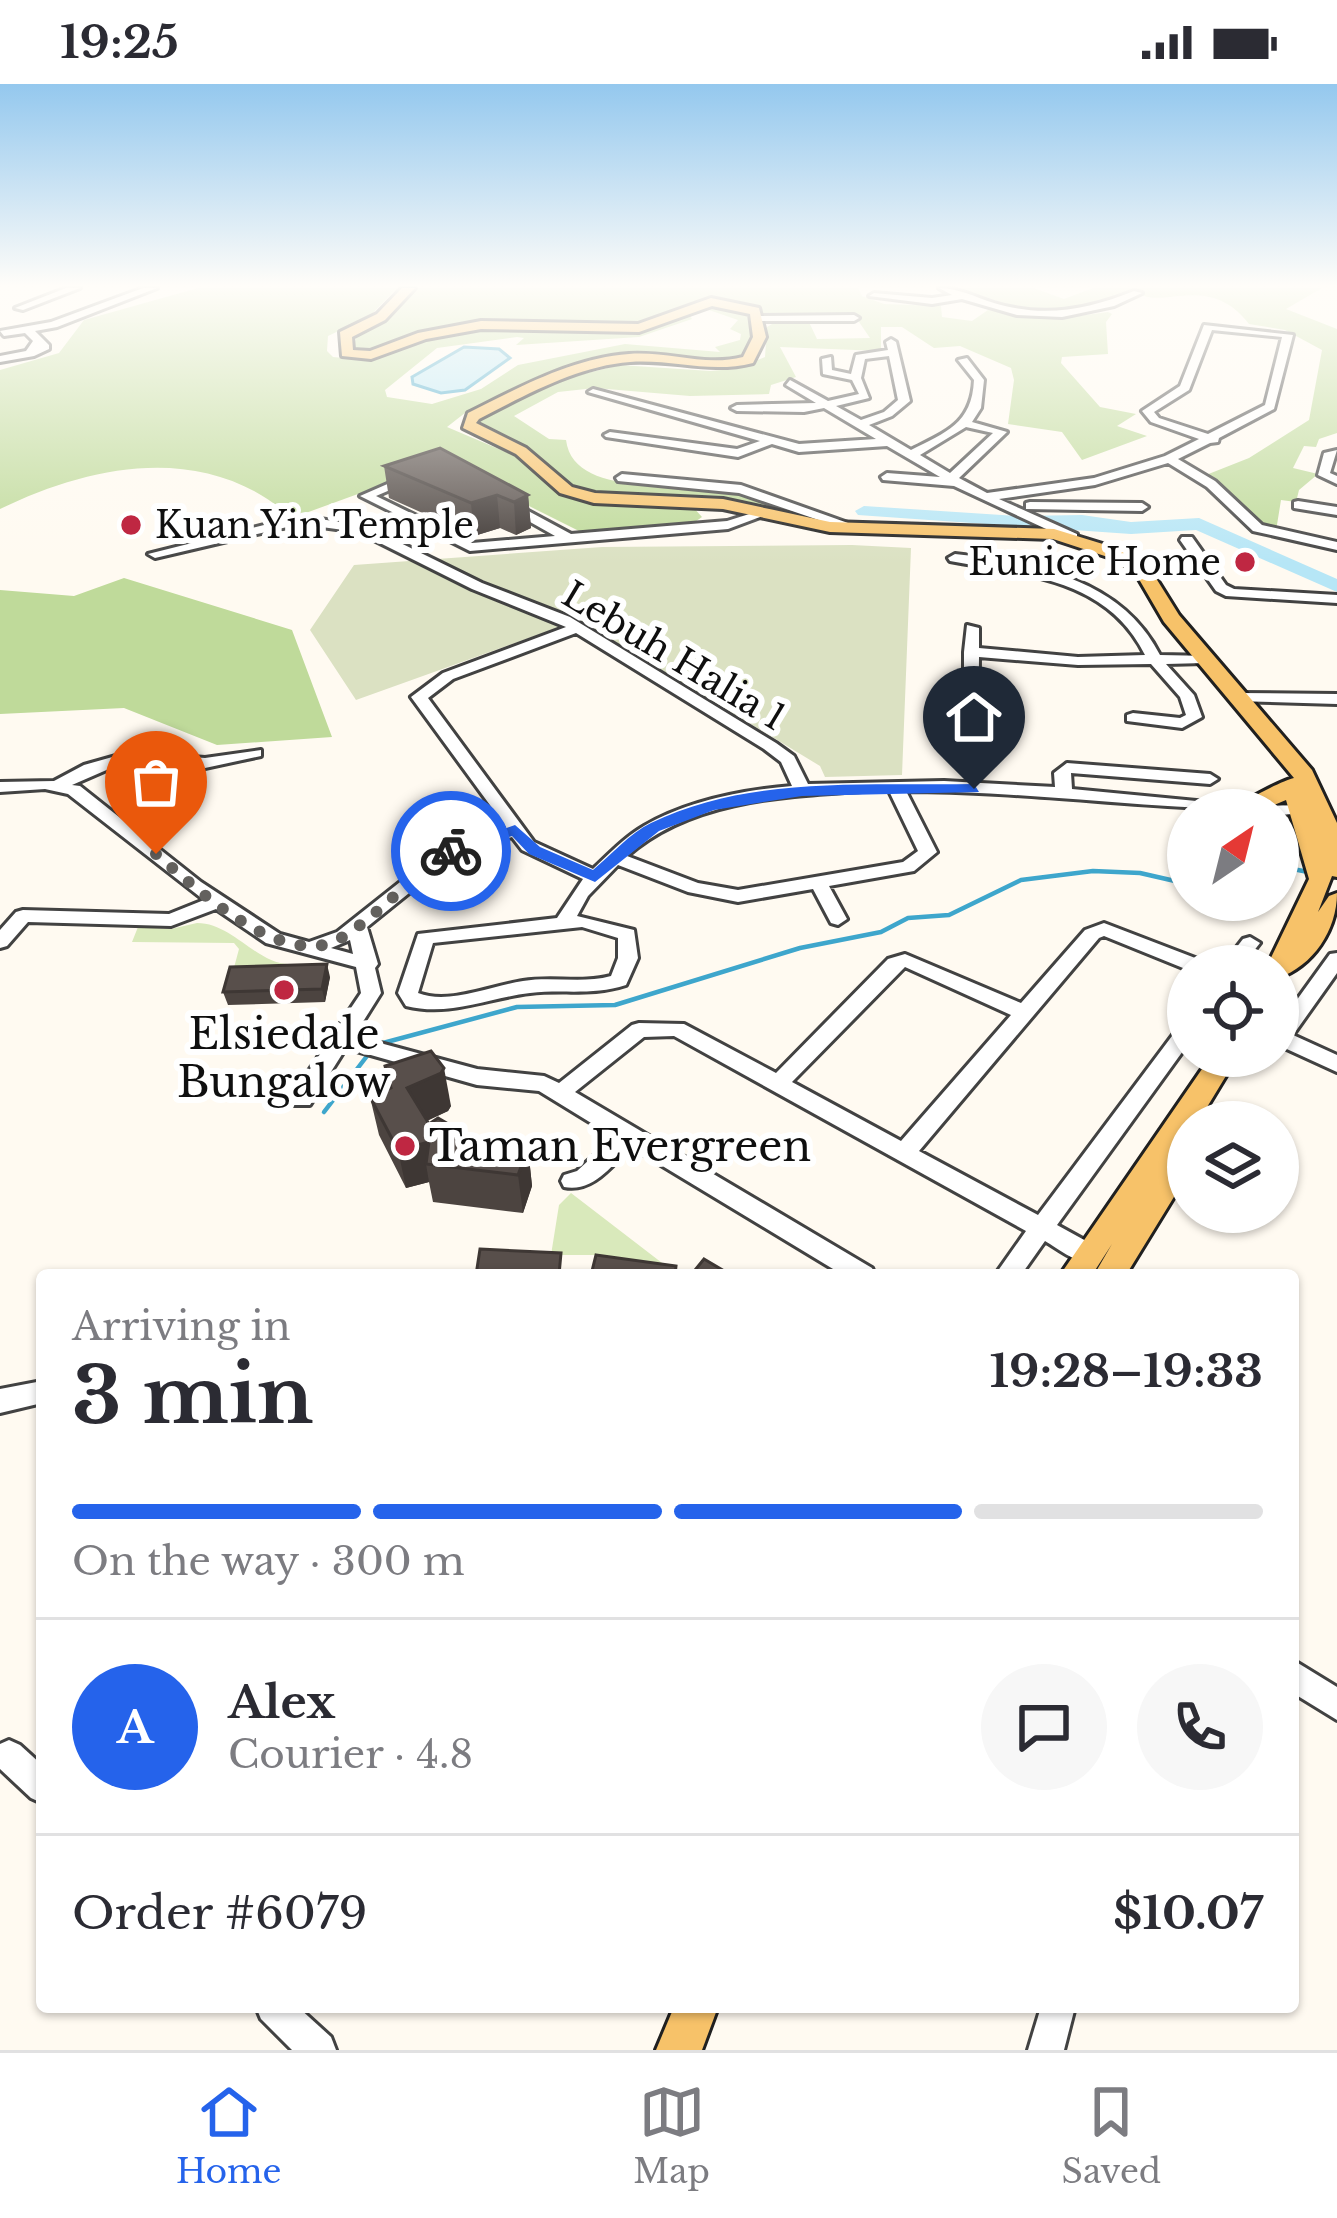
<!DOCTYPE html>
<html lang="en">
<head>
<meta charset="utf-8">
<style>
  body { margin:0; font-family:"Libre Baskerville",serif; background:#f7f7f7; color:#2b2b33; height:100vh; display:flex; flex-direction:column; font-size:45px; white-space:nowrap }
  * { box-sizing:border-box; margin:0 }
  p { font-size:39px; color:#7c7c81 }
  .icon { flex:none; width:66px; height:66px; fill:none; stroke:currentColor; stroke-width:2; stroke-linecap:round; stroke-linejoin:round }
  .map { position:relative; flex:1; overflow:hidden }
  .details { position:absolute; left:36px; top:1185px; width:1263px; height:744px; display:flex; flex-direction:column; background:#fff; border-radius:12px; box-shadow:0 3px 9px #0004 }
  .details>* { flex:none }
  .needle { width:78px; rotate:35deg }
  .controls { position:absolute; left:1167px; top:705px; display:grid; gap:24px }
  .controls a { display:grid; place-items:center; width:132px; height:132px; border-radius:50%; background:#fff; box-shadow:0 3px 9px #0004; font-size:60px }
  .pin { position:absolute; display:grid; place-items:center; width:102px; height:102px; color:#fff; margin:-123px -51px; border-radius:50% 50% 50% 0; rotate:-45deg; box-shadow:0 0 12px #0007 }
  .pin .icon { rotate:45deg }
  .courier { position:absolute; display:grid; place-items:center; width:120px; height:120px; margin:-60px; border:9px solid #2563eb; border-radius:50%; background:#fff; color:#222; box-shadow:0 3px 15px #0007 }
  .head em { font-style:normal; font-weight:700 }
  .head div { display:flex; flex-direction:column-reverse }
  .head { display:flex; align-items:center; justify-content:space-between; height:204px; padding:0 36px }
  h1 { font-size:78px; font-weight:700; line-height:90px }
  .bar { display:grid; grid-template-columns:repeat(4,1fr); gap:18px 12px; align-content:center; height:144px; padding:0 36px }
  .bar i { height:15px; border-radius:9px; background:#e1e1e2 }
  .bar .selected { background:#2563eb }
  .bar p { grid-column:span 4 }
  .line { display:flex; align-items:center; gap:30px; padding:0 36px; border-top:3px solid #e1e1e2 }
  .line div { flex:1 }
  .round { display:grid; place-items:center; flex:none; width:126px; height:126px; border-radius:63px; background:#f7f7f7 }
  .status { display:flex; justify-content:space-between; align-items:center; height:84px; padding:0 60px; background:#fff; direction:ltr }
  .status svg { height:33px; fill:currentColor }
  .dock { display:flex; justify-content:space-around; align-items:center; height:168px; border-top:3px solid #e1e1e2; background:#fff; font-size:33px; color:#7c7c81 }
  .dock a { display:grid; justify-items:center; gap:6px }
  .dock .selected { color:#2563eb }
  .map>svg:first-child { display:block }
  .green { fill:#d9e9bb }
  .forest { fill:#bfda9a }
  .cemetery { fill:#dbe1c2 }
  .water { fill:#b6e6f6; stroke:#3ea6cc; stroke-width:3 }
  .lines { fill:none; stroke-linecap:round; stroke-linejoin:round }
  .stream { stroke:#3ea6cc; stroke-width:4.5 }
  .river { fill:#b6e6f6; fill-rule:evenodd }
  .minor-casing { stroke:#424242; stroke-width:6 }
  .major-casing { stroke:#202020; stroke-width:6 }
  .minor { fill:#fff; fill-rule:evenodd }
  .major { fill:#f7c269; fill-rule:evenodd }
  .wall { fill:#4c4440 }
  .shaded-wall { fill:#3e3734 }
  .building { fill:#584f4b; stroke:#3e3734; stroke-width:3 }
  .route { fill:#2563eb }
  .done { stroke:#63615e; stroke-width:12; stroke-dasharray:0 21.6 }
  .poi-dot { fill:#bf2742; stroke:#fff; stroke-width:4.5 }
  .labels { text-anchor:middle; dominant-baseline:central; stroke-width:12; stroke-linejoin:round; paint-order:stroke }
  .far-poi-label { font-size:36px; fill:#0f0f0f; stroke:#fff; text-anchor:start }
  .far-street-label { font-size:36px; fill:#0f0f0f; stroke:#fff }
  .poi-label { font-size:42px; fill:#0f0f0f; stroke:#fff }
</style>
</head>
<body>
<div class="status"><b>19:25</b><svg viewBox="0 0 49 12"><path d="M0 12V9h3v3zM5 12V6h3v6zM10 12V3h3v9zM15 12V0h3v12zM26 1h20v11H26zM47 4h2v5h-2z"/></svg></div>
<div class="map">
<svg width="1337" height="1966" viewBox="0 0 1337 1966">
  <rect width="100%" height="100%" fill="#fffaf1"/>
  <!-- green -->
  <g class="green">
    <path d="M 197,839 C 234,839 258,883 293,880 L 291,888 L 232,891 L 239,865 L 234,859 L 132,858 L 138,843 L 171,845 Z"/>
    <path d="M 571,1109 L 666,1182 L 601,1171 L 551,1171 L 559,1121 Z"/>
  </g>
  <!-- forest -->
  <g class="forest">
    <path d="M 198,204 L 397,204 L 370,232 L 328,252 L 327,267 L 333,273 C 384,280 427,249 477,245 C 547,239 624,266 689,231 L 692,235 L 639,253 L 516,261 L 524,254 L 517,253 L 437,264 L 385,306 L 387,313 L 432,320 L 481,305 L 518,281 L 625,260 L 720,268 L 715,263 L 740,256 L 741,250 L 730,245 L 738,236 L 709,226 L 715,223 L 754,232 L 748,271 L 713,280 L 643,271 L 546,289 L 496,318 L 470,325 L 447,343 L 515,372 L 559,409 L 590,418 L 692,422 L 702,433 L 692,440 L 583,449 L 443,379 L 292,434 C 208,358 94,379 0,425 L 0,286 L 59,269 L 84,236 Z"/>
    <path d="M 416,204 L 858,204 L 862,212 L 884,220 L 941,222 L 942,233 L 972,237 L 988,226 L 1056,235 L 1108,228 L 1112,230 L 1106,238 L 1108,270 L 1062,273 L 1061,279 L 1100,323 L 1136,330 L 1117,342 L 1147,352 L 1082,376 L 1062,348 L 1008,340 L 1014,296 L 1011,284 L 960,262 L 934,264 L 902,243 L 881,243 L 881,267 L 780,263 L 796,293 L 771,301 L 769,310 L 690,312 L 595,304 L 558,308 L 514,332 L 549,355 L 566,356 C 576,432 743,378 791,432 L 721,412 L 589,410 L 569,401 L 517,358 L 475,340 L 551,298 L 620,281 L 710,287 L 734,285 L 765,273 L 767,243 L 777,237 L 808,236 L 817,255 L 870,254 L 855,232 L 768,232 L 739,218 L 710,213 L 641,241 L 476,239 L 413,251 L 370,269 L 353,266 L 357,249 L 393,231 Z"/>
    <path d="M 950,204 L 1034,204 L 1064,215 L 1093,204 L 1322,204 L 1286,225 L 1337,245 L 1337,349 L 1319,355 L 1316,363 L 1304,362 L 1293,384 L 1318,390 L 1299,406 L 1296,418 L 1281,416 L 1276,447 L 1261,442 L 1206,391 L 1249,374 L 1309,336 L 1322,266 L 1285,246 L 1249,240 C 1208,186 1158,229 1137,207 C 1118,210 1102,224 1083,228 C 1040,237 990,220 950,204 Z"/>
    <path d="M 124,494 L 292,546 L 332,653 L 217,661 L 124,624 L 0,630 L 0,506 L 74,512 Z"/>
  </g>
  <!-- cemetery -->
  <path class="cemetery" d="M 852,461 L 911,464 L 902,691 L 825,693 L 820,682 L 579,536 L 356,616 L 310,546 L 354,481 L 602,463 Z"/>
  <!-- water -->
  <path class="water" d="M 464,263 L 499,265 L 510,274 L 465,306 L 441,309 L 413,300 L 412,293 Z"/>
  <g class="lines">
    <!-- stream -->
    <g class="stream">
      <path d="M 1278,782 L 1308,788"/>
      <path d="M 383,959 L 517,923 L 615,921 L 800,864 L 881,848 L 908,834 L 949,831 L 1021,796 L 1093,787 L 1140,789 L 1188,800"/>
      <path d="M 324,1028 L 367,972"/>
    </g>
    <!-- river -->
    <path class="river" d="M 864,422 L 1017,432 L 1082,431 L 1131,438 L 1199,434 L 1337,495 L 1337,508 L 1196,446 L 1131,450 L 858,431 L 855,427 Z"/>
    <defs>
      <g id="minor">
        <path d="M 66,204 L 80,204 L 23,226 L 15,224 Z"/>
        <path d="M 143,204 L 157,204 L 57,243 L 35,247 L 49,261 L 49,265 L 34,272 L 0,278 L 0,272 L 26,267 L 33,257 L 25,249 L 4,252 L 0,247 L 51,238 Z"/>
        <path d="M 939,204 C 958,204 975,213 994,219 C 1043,234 1087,226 1134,207 L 1142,209 L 1114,222 L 1062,233 L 1017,231 L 962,215 L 932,220 L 869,212 L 874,209 L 932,214 L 952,211 Z"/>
        <path d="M 760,232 L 854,231 L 859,234 L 854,237 L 757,237 Z"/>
        <path d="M 1204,241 L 1293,251 L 1274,325 L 1219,354 L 1218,358 L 1210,359 L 1178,375 L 1215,397 L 1262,441 L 1337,458 L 1337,466 L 1253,447 L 1207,403 L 1168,379 L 1095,401 L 999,415 L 1077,450 L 1077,456 L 1072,457 L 954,402 L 883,396 L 881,393 L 887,389 L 940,393 L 887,362 L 799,368 L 772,360 L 738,373 L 606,353 L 604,351 L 610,348 L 737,365 L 760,357 L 588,308 L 593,305 L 799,360 L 876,355 L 824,324 L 804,328 L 737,327 L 731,324 L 737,321 L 816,319 L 786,301 L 790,296 L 828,317 L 859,310 L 852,296 L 823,290 L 822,275 L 831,273 L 832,286 L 851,290 L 856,271 L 888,266 L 886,258 L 891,255 L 896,258 L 910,317 L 892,332 L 869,341 L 911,366 C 946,348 972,340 974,296 L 958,276 L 967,274 L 984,296 L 981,324 L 972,338 L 1007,348 L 959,394 L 987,409 L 1094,394 L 1165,372 L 1199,355 L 1151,338 L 1142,327 L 1180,302 ZM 1212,246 L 1282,253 L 1265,321 L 1208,350 L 1159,334 L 1154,328 L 1189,306 ZM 889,272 L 898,316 L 884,328 L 861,336 L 836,322 L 869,314 L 861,294 L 865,275 ZM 966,343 L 993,349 L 950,389 L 920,371 Z"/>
        <path d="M 1337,366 L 1330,389 L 1337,392 L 1337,400 L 1318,391 L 1324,369 Z"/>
        <path d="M 622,390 L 741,401 L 862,444 L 851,447 L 739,409 L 618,397 L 616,394 Z"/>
        <path d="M 408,391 L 418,394 L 376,412 L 472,459 L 555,452 L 502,422 L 502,416 L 506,415 L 571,450 L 727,437 L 762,426 L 768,430 L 728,445 L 470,467 L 360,412 Z"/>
        <path d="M 1298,417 L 1337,423 L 1337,431 L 1294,424 L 1294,418 Z"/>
        <path d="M 1030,418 L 1142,419 L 1148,423 L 1142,427 L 1026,425 L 1026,419 Z"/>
        <path d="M 300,432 L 366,442 L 482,499 L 570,533 L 776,659 L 794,672 L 808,700 L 944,697 L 1055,703 L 1054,689 L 1067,679 L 1210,690 L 1218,695 L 1210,700 L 1071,689 L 1072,705 L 1248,722 L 1308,721 L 1308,729 L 1278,731 L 1278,726 C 1154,726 1030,707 906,707 L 937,768 L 914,787 L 829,802 L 847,835 L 838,841 L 831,839 L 813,805 L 738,818 L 688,808 L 618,781 L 588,812 L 577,832 L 634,846 L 638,874 L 626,901 C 593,912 563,905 530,909 C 487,914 450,933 406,922 L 398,909 L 418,850 L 557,834 L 583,795 L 522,766 L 512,753 L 455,772 L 367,843 L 378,880 L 375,884 L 381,909 L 354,952 L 477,985 L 544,992 L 559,999 L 632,941 L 639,939 L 684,940 L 776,989 L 888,875 L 905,870 L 1021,919 L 1085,846 L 1104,839 L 1203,877 L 1206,882 L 1188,882 L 1188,886 L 1104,852 L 1099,854 L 919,1067 L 1038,1131 L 1181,940 L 1188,938 L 1188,960 L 1057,1141 L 1097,1163 L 1101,1170 L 1097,1177 C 1080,1183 1060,1166 1045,1157 L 1021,1191 L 995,1191 L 1026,1147 L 674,952 L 644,953 L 575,1008 L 872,1184 L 875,1191 L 843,1191 L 631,1063 C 612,1081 593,1109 564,1103 L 561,1097 L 564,1091 L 577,1087 L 614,1053 L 539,1007 L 477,1001 L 346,964 L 310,1021 L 294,1021 L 291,1015 L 294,1009 L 361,909 L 356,883 L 266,859 L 216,825 L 171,842 L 28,838 L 7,862 L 0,864 L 0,846 L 16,828 L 23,826 L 169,830 L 204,816 L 68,710 L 45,705 L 0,708 L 0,698 L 54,697 L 84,681 L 116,672 L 140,669 L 205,674 L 261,666 L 261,672 L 205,684 L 140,679 L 118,681 L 72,701 L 80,702 L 201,798 L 280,850 L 309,858 L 337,848 L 443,764 L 506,743 L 411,613 L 443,589 L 566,543 L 472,505 L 358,448 L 300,440 L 155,474 L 148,470 ZM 576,549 L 764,665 L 781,678 L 792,702 C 744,706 687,717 644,742 C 625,753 609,770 593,785 L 534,758 L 428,614 L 453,595 ZM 862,707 L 889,707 L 918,767 L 903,778 L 738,806 L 698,799 L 627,772 C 690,716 782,712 862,707 ZM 582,843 L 618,854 L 618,874 L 611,892 C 582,900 552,892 523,897 C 490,902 449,921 418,909 L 433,859 ZM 350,856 L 353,870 L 331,864 ZM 905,883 L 1011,931 L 901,1057 L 792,998 Z"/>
        <path d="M 1182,453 L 1192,453 L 1226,501 L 1234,505 L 1337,511 L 1337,519 L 1226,512 L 1216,507 L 1180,456 Z"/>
        <path d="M 955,470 C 1034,479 1121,494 1160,571 L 1210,572 L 1210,578 L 1205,579 L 1166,580 L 1194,611 L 1202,633 L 1182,644 L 1127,637 L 1127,631 L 1133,629 L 1180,634 L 1186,631 L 1180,613 L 1151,580 L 1078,581 L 979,573 L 978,674 L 976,677 L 964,677 L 964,568 L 967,541 L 979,544 L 979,564 L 1078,573 L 1145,571 C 1107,494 1025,491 950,477 L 948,474 Z"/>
        <path d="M 1239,609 L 1337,610 L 1337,620 L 1234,617 L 1231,614 Z"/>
        <path d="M 1250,853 L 1260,859 L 1242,882 L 1222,882 L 1243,855 Z"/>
        <path d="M 1337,869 L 1337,889 L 1293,951 L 1337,971 L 1337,988 L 1278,961 L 1278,942 L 1330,870 Z"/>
        <path d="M 42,1297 L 42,1319 L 0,1329 L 0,1305 Z"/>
        <path d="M 1293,1576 L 1337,1603 L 1337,1636 L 1293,1609 Z"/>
        <path d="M 9,1656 L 20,1661 L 42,1681 L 42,1719 L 31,1714 L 0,1685 L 0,1660 Z"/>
        <path d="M 256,1923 L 298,1923 L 331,1953 L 336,1966 L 292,1966 L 261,1935 Z"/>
        <path d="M 1041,1923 L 1075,1923 L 1064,1966 L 1028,1966 Z"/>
      </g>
      <g id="major">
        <path d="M 402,204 L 415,204 L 385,236 L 352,253 L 353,266 L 370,267 L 418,249 L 481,237 L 638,240 L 711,214 L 759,224 L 766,253 L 753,279 C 710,290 673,275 630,278 C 577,282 526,311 479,335 L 476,339 L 526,364 L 572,403 L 595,409 L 723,415 L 830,438 L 1054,445 L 1132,469 L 1149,483 L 1179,531 L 1312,686 L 1337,739 L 1337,793 L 1332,792 L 1318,828 L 1329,812 L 1337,809 C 1337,846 1313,882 1278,894 L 1278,882 L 1267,882 L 1309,795 L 1286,716 L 1262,726 L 1232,726 C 1242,718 1283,696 1294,694 L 1164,538 L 1136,490 L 1120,477 L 1053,455 L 830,448 L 723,425 L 594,419 L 560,409 L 516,370 L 463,344 L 468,329 C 518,304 572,274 629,270 C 668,267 705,283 743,273 L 753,253 L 750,230 L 712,222 L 639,248 L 481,245 L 426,255 L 371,275 L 342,272 L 340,248 L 377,230 Z"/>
        <path d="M 1211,972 L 1238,972 L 1198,1038 L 1188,1038 L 1188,1090 L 1126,1191 L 1094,1191 L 1112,1160 L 1092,1191 L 1060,1191 Z"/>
        <path d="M 674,1923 L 718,1923 L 702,1966 L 656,1966 Z"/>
      </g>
    </defs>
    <!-- minor casing -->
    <use href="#minor" class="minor-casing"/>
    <!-- major casing -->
    <use href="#major" class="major-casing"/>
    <!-- minor -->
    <use href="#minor" class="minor"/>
    <!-- major -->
    <use href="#major" class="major"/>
  </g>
  <!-- wall -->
  <g class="wall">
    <path d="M 384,382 L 528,411 L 531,444 L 516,451 L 500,444 L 474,452 L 389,414 Z"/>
    <path d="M 330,893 L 325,918 L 228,921 L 223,908 Z"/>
    <path d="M 385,982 L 451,1022 L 448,1027 L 427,1037 L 429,1040 L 457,1053 L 528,1064 L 532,1102 L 523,1129 L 433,1118 L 429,1098 L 406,1104 L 379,1051 L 370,1013 L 389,1005 Z"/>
  </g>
  <!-- shaded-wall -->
  <g class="shaded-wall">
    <path d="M 497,411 L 500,444 L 474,452 L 471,419 Z"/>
    <path d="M 528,411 L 531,444 L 516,451 L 514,418 Z"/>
    <path d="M 327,880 L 330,893 L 325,918 L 322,905 Z"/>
    <path d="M 444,984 L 451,1022 L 448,1027 L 415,1042 L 407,1004 Z"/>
    <path d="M 429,1058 L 426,1080 L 429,1098 L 406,1104 L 398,1066 Z"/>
    <path d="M 528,1064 L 532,1102 L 523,1129 L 518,1091 Z"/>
  </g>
  <!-- building -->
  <g class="building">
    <path d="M 440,364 L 528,411 L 514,418 L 497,411 L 471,419 L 384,382 Z"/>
    <path d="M 327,880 L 322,905 L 223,908 L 230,883 Z"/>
    <path d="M 431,967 L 444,984 L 441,989 L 407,1004 L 429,1040 L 438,1034 L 455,1044 L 449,1051 L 528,1064 L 518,1091 L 426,1080 L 429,1058 L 398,1066 L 370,1013 L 391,1004 L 385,982 Z"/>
    <path d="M 480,1165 L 561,1169 L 559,1191 L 476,1191 Z"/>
    <path d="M 596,1171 L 676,1182 L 675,1191 L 591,1191 Z"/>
    <path d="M 704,1175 L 731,1191 L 691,1191 Z"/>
  </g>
  <!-- sky -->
  <linearGradient id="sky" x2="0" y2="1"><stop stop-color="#94c8ee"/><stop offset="0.42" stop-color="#fffdf9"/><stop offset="1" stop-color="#fffdf9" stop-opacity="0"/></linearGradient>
  <rect width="1337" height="480" fill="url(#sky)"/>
  <!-- route -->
  <path class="route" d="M 974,700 L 979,708 L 802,712 L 714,726 L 659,747 L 595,798 L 529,770 L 512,752 L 451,772 L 443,767 L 515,741 L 540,763 L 593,786 C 611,771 630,749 651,739 C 749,691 868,702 974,700 Z"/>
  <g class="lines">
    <!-- done -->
    <path class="done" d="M 156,770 C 198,806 285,888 341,854 C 381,830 411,791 451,767"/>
  </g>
  <!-- markers -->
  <g class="poi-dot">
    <circle cx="131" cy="441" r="12"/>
    <circle cx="1245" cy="478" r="12"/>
    <circle cx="284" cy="906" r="12"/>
    <circle cx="405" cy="1062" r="12"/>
  </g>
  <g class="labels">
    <!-- far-poi labels -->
    <g class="far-poi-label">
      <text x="155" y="441">Kuan Yin Temple</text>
      <text x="1221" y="478" text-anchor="end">Eunice Home</text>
    </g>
    <!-- far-street labels -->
    <g class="far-street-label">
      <text transform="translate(674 572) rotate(31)">Lebuh Halia 1</text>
    </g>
    <!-- poi labels -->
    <g class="poi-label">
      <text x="284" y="950">Elsiedale<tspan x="284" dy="48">Bungalow</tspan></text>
      <text x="429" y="1062" text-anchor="start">Taman Evergreen</text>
    </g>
  </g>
</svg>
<div class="controls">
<a><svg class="needle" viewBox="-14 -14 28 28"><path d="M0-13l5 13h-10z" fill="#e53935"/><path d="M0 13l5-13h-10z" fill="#7c7c81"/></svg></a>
<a><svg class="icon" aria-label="locate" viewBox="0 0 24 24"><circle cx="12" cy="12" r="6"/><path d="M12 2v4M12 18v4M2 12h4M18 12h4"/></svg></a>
<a><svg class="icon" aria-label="layers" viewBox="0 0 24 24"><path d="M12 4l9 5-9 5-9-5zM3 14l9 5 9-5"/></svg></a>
</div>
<div class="pin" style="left:156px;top:770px;background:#ea580c"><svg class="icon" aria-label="bag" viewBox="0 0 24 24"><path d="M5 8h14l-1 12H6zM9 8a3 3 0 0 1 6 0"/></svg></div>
<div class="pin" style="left:974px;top:705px;background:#1f2937"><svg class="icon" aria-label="home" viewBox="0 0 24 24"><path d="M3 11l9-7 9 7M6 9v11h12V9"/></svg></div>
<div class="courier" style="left:451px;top:767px"><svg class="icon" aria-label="bike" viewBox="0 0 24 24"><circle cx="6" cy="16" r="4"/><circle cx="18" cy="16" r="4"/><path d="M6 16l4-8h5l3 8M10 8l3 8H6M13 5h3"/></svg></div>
<section class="details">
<div class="head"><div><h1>3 min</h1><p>Arriving in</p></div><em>19:28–19:33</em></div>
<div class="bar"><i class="selected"></i><i class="selected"></i><i class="selected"></i><i></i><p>On the way · 300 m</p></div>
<div class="line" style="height:216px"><b class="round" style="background:#2563eb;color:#fff">A</b><div><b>Alex</b><p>Courier · 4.8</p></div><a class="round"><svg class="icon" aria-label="chat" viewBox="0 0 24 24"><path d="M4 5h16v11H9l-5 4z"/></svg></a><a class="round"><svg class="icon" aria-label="phone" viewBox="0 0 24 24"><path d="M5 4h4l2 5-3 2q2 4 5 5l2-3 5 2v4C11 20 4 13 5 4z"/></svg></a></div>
<div class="line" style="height:156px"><div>Order #6079</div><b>$10.07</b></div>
</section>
</div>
<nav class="dock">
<a class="selected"><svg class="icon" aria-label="home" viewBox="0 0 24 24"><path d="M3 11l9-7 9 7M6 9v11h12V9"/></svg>Home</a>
<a><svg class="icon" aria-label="map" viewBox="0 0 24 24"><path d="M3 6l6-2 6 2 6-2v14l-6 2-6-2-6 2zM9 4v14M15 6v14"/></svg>Map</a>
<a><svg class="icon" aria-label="saved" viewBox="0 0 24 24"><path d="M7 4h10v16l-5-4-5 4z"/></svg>Saved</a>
</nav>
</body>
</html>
